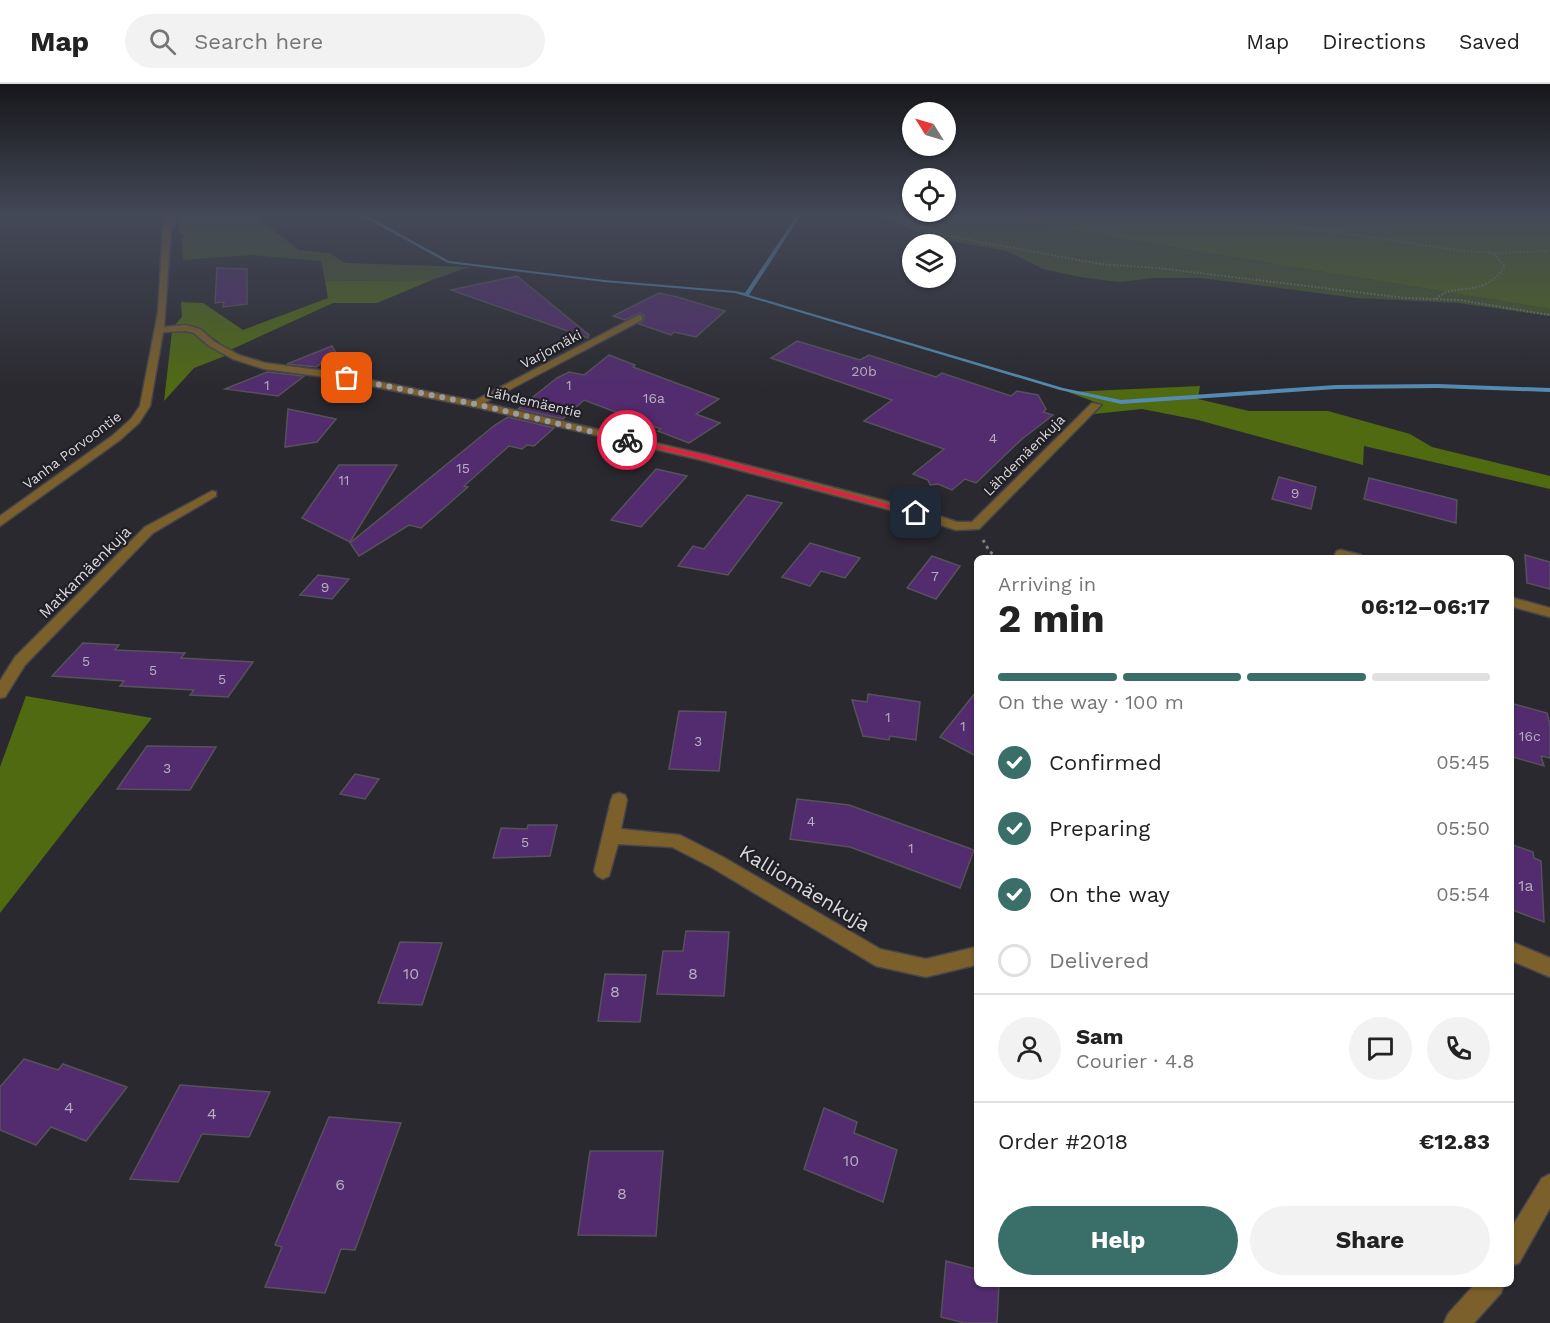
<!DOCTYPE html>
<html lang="en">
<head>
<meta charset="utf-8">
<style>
  body { margin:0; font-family:"Work Sans",sans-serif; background:#f2f2f2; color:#222; height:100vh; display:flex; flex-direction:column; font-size:22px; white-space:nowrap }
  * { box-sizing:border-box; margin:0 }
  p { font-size:20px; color:#767676 }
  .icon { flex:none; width:33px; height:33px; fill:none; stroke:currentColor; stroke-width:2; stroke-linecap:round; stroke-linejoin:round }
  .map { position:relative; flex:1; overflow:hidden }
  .details { position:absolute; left:974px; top:471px; width:540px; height:732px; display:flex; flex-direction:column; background:#fff; border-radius:9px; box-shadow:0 2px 4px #0004 }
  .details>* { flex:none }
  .needle { width:39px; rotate:307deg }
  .fabs { position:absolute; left:902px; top:18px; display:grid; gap:12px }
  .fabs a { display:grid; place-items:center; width:54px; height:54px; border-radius:50%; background:#fff; box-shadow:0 2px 4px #0004; font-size:30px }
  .pin { position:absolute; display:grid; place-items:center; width:51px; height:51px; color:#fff; margin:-26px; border-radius:12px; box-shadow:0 3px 9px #0006 }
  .courier { position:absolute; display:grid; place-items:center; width:60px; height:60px; margin:-30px; border:4px solid #e11d48; border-radius:50%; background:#fff; color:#222; box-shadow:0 2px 8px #0007 }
  .summary em { font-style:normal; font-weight:700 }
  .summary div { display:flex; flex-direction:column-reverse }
  .summary { display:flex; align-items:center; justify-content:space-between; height:102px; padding:0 24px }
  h1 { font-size:39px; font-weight:700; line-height:45px }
  .bar { display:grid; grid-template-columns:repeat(4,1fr); gap:9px 6px; align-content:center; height:72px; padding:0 24px }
  .bar i { height:8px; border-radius:4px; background:#e0e0e0 }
  .bar .on { background:#3a6f69 }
  .bar p { grid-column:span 4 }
  .line { display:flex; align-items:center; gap:15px; padding:0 24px; border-top:2px solid #e0e0e0 }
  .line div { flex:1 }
  .round { display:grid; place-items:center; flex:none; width:63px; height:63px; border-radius:32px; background:#f2f2f2 }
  ol { padding:0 24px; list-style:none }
  li { display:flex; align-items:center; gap:18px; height:66px }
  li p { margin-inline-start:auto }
  li .icon { padding:6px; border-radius:50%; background:#3a6f69; color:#fff; stroke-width:4 }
  li:last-child { color:#767676 }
  li i { width:33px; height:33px; border:3px solid #e0e0e0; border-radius:50% }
  .cta { display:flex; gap:12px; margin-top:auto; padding:12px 24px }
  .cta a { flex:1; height:69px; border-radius:36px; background:#3a6f69; color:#fff; font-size:24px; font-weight:700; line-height:69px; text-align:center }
  .cta a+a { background:#f2f2f2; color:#222 }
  header { display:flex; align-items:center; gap:36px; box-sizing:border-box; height:84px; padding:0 30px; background:#fff; border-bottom:2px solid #e0e0e0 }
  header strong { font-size:28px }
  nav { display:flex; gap:33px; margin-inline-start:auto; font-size:21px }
  .search { width:420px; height:54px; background:#f2f2f2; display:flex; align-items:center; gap:15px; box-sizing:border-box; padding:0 21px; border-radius:33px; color:#767676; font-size:22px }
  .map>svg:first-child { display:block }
  .green { fill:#455822 }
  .forest { fill:#506a12 }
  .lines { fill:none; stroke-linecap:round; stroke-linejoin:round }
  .stream { fill:#538bb3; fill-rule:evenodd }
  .building { fill:#522c6e; stroke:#565259; stroke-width:1.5 }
  .minor-casing { stroke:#46454b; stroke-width:3 }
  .path-far1 { stroke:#818085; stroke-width:2; stroke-dasharray:1.5 2; stroke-linecap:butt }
  .path { stroke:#818085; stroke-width:3; stroke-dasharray:3 4; stroke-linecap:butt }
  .minor { fill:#7b602b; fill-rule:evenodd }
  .route { fill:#e11d48 }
  .done { stroke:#9c9b9f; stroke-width:6; stroke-dasharray:0 10.8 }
  .labels { text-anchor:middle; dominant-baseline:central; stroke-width:4.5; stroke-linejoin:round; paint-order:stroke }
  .far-street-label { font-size:14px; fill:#d9d8dc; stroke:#201f25 }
  .number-label { font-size:14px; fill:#b7adc0 }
  .street-label { font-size:16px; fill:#d9d8dc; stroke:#201f25 }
  .near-number-label { font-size:16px; fill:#b7adc0 }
  .near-street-label { font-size:20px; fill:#d9d8dc; stroke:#201f25 }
</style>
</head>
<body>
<header>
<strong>Map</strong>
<div class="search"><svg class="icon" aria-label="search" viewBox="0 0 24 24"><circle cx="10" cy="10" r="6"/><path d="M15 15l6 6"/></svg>Search here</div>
<nav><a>Map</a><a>Directions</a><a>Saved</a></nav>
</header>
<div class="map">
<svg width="1550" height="1239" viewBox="0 0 1550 1239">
  <rect width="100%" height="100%" fill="#2a292f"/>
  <!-- green -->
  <g class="green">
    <path d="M 185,131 L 254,131 L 299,166 L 329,169 L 346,179 L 469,183 L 432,196 L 325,197 L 321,177 L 251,171 L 183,176 L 182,155 L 185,153 L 178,146 L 181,135 Z"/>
    <path d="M 882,131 L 977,131 L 1550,225 L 1550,232 L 1458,219 L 1357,214 L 1201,194 L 1154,194 L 1119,198 L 1080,193 L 1043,185 L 1007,167 L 945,156 L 909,145 Z"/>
  </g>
  <!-- forest -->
  <g class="forest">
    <path d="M 978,131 L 1550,131 L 1550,225 Z"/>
    <path d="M 432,196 L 377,219 L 333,219 L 230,266 L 200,245 L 173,243 L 182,233 L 181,218 L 203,219 L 243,246 L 328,214 L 325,197 Z"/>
    <path d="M 183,246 L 193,248 L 225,272 L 194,284 L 164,317 L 172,247 Z"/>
    <path d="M 1200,302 L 1198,315 L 1249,327 L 1328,327 L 1410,350 L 1432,363 L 1550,392 L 1550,405 L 1364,362 L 1363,381 L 1198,336 L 1142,325 L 1094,330 L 1103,321 L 1068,308 Z"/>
    <path d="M 26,612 L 152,634 L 0,829 L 0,683 Z"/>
  </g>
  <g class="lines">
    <!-- stream -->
    <path class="stream" d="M 360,131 L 366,131 L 449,177 L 604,196 L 735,207 L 745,209 L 797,131 L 801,131 L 749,211 L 1063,304 L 1121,316 L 1336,301 L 1438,300 L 1550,304 L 1550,308 L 1438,304 L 1336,305 L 1121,320 L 1060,306 L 735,209 L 604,198 L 448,179 Z"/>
  </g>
  <!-- building -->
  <g class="building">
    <path d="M 217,184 L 247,185 L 247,220 L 223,223 L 224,218 L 215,219 Z"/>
    <path d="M 517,192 L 589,251 L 588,254 L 451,206 Z"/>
    <path d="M 659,209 L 677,213 L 725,227 L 696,253 L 674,248 L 671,251 L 639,240 L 644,236 L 644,231 L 640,229 L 625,236 L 613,232 Z"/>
    <path d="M 797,257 L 860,276 L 869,271 L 936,293 L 942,289 L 1011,312 L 1017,307 L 1038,311 L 1046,325 L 1043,328 L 1053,331 L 1022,355 L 976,399 L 965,395 L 952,406 L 938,400 L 930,401 L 928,396 L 913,390 L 944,365 L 864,337 L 892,316 L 771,274 Z"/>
    <path d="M 332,262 L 336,269 L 316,283 L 287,280 Z"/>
    <path d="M 609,271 L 635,281 L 633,283 L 719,315 L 696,330 L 720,339 L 689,359 L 658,347 L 661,345 L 584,316 L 563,335 L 518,325 L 557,294 L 569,288 L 584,291 Z"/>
    <path d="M 267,288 L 304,292 L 278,312 L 225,305 Z"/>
    <path d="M 288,325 L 336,335 L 317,358 L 285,363 Z"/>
    <path d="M 508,333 L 554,344 L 534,362 L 527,361 L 522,365 L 509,362 L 464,402 L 468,403 L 421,444 L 409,441 L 359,472 L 350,459 L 495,341 Z"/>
    <path d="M 339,381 L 397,381 L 350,458 L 302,434 Z"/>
    <path d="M 656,385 L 687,392 L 641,443 L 611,436 Z"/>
    <path d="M 1279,393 L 1316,403 L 1311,425 L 1272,415 Z"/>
    <path d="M 1369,394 L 1457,416 L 1456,439 L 1364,415 Z"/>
    <path d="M 747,411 L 782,419 L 728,491 L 678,482 L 693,462 L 704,465 Z"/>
    <path d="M 810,459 L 860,474 L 845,494 L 821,487 L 810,502 L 782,493 Z"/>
    <path d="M 1525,471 L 1550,478 L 1550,505 L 1527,499 Z"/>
    <path d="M 932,472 L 960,482 L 936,515 L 907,504 Z"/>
    <path d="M 318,491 L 349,495 L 332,515 L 300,511 Z"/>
    <path d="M 83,559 L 119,561 L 115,566 L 185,569 L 181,574 L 253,578 L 228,613 L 190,611 L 194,606 L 120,602 L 124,597 L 52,592 Z"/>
    <path d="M 976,608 L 976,672 L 940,653 Z"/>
    <path d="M 868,610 L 920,618 L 916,656 L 890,652 L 889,656 L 863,652 L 852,616 L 867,618 Z"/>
    <path d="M 1510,619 L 1547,629 L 1550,641 L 1550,674 L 1541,672 L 1544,682 L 1513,673 Z"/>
    <path d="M 679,627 L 726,628 L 719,687 L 669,685 Z"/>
    <path d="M 147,662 L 216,663 L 190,706 L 117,705 Z"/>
    <path d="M 355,690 L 379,695 L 365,715 L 340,710 Z"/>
    <path d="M 797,715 L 849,721 L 974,766 L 960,804 L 850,763 L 790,755 Z"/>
    <path d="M 528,741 L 557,741 L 550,772 L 493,774 L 501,744 L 527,745 Z"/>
    <path d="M 1510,760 L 1533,768 L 1534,774 L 1541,777 L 1544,838 L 1510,825 Z"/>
    <path d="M 686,847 L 729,848 L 724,912 L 657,910 L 663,867 L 683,867 Z"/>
    <path d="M 400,858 L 442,859 L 422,921 L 378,919 Z"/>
    <path d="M 605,890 L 646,891 L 640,938 L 598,937 Z"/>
    <path d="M 24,975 L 58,986 L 63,980 L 127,1003 L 86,1057 L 51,1043 L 36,1061 L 0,1046 L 0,1003 Z"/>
    <path d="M 180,1001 L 270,1008 L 249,1053 L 202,1050 L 178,1098 L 130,1095 Z"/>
    <path d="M 824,1024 L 857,1038 L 854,1049 L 897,1066 L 883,1118 L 804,1085 Z"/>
    <path d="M 329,1033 L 401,1039 L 355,1166 L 341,1165 L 325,1209 L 265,1203 L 282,1163 L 275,1161 Z"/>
    <path d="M 590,1067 L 663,1067 L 656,1152 L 578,1151 Z"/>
    <path d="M 946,1177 L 976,1185 L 976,1200 L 999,1200 L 997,1239 L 964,1239 L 941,1233 Z"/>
  </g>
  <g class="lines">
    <defs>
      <g id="minor">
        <path d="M 171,131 L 178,131 L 171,144 L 164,243 L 186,241 L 200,245 L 215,258 L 239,271 L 265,279 L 326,287 L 474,317 L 639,231 L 642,232 L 642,236 L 484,319 L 707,371 L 921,426 L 957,438 L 972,438 L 1092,319 L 1101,321 L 979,445 L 956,446 L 913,432 L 701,376 L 475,323 L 326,293 L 264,285 L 233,275 L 209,262 L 194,249 L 186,247 L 163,248 L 150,322 L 139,339 L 120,356 L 0,442 L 0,432 L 112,352 L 131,335 L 140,322 L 158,228 L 163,144 Z"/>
        <path d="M 212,407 L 216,408 L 216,412 L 153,449 L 25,581 L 5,613 L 0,614 L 0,597 L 15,573 L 145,443 Z"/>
        <path d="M 1341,466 L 1361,471 L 1363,474 L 1337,473 L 1335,470 L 1337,467 Z"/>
        <path d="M 1510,513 L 1550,524 L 1550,533 L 1510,522 Z"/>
        <path d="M 619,709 L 625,711 L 627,716 L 621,745 L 680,751 L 723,773 L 880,865 L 926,875 L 976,863 L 976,881 L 926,893 L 876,882 L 711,783 L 672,763 L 618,760 L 609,792 L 603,795 L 597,792 L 594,787 L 611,716 L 613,711 Z"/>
        <path d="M 1510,857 L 1550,874 L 1550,893 L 1510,876 Z"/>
        <path d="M 1550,1090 L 1550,1124 L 1519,1179 L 1510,1182 L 1510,1146 L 1542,1094 Z"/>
        <path d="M 1475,1200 L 1504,1200 L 1501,1209 L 1474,1239 L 1444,1239 L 1448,1230 Z"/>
      </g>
    </defs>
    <!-- minor casing -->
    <use href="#minor" class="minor-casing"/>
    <!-- path-far1 -->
    <g class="path-far1">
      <path d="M 892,131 L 943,151 L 1100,180 L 1158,184 L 1406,214 L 1459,216 L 1550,231"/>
      <path d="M 1193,131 L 1258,137 L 1464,167 L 1494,169 L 1550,167"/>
      <path d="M 1436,215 C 1455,196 1482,217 1505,182 L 1494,170"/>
    </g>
    <!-- path -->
    <path class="path" d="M 983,456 L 990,468 L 999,474"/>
    <!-- minor -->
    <use href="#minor" class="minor"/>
  </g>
  <!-- sky -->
  <linearGradient id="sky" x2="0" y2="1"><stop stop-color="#17171a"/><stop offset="0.43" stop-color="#444958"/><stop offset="1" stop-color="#444958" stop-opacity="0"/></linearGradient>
  <rect width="1550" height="305" fill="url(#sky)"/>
  <!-- route -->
  <path class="route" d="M 625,354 L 705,371 L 920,429 L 914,431 L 702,375 L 625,357 Z"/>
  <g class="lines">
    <!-- done -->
    <path class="done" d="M 347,294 L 475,320 L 627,356"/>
  </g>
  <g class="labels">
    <!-- far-street labels -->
    <g class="far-street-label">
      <text transform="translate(551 265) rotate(-28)">Varjomäki</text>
      <text transform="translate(534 318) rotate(13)">Lähdemäentie</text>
      <text transform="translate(72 366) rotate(-37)">Vanha Porvoontie</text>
      <text transform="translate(1024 371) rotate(-45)">Lähdemäenkuja</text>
    </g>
    <!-- number labels -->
    <g class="number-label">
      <text x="864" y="287">20b</text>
      <text x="267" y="301">1</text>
      <text x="569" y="301">1</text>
      <text x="654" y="314">16a</text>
      <text x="993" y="354">4</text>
      <text x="463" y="384">15</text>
      <text x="344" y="396">11</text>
      <text x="1295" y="409">9</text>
      <text x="935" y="492">7</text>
      <text x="325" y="503">9</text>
      <text x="86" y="577">5</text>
      <text x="153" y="586">5</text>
      <text x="222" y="595">5</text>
      <text x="888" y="633">1</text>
      <text x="963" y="642">1</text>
      <text x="1530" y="652">16c</text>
      <text x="698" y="657">3</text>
      <text x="167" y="684">3</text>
      <text x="811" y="737">4</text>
      <text x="525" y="758">5</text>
      <text x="911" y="764">1</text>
    </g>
    <!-- street labels -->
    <g class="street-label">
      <text transform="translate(85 488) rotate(-45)">Matkamäenkuja</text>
    </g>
    <!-- near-number labels -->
    <g class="near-number-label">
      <text x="1526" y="801">1a</text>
      <text x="411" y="889">10</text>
      <text x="693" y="889">8</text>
      <text x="615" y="907">8</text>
      <text x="69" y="1023">4</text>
      <text x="212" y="1029">4</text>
      <text x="851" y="1076">10</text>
      <text x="340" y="1100">6</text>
      <text x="622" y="1109">8</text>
    </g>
    <!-- near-street labels -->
    <g class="near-street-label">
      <text transform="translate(805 804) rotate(31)">Kalliomäenkuja</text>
    </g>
  </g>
</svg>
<div class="fabs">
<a><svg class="needle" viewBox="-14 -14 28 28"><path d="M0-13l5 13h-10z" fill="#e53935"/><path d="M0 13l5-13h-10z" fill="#767676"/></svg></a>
<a><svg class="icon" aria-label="locate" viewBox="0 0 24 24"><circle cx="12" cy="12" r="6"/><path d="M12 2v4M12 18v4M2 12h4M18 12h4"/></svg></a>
<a><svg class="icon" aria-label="layers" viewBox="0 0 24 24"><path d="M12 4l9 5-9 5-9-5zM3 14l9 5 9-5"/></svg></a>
</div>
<div class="pin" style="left:347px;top:294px;background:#ea580c"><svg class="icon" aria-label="bag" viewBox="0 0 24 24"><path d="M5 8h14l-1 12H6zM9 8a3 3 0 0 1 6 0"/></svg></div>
<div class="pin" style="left:916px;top:429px;background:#1f2937"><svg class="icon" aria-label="home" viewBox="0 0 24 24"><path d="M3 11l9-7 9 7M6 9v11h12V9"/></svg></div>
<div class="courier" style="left:627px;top:356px"><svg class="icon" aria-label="bike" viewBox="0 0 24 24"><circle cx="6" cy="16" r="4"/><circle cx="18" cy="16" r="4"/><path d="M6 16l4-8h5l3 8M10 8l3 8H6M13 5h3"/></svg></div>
<section class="details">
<div class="summary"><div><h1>2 min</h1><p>Arriving in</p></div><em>06:12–06:17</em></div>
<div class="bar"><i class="on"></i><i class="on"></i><i class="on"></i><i></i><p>On the way · 100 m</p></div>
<ol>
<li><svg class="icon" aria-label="check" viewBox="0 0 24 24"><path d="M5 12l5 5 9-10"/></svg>Confirmed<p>05:45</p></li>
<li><svg class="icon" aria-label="check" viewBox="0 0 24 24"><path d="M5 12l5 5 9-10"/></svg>Preparing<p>05:50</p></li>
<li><svg class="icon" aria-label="check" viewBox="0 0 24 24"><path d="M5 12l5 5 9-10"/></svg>On the way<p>05:54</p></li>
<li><i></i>Delivered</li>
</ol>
<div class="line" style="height:108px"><a class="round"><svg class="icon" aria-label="person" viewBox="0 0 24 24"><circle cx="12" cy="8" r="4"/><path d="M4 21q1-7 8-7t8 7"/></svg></a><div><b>Sam</b><p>Courier · 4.8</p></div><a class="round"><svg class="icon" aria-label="chat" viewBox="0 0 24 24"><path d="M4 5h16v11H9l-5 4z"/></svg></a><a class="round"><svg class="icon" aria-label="phone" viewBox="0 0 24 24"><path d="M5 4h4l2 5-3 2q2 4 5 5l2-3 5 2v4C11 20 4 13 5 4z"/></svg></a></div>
<div class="line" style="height:78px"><div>Order #2018</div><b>€12.83</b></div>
<div class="cta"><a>Help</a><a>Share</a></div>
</section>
</div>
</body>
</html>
